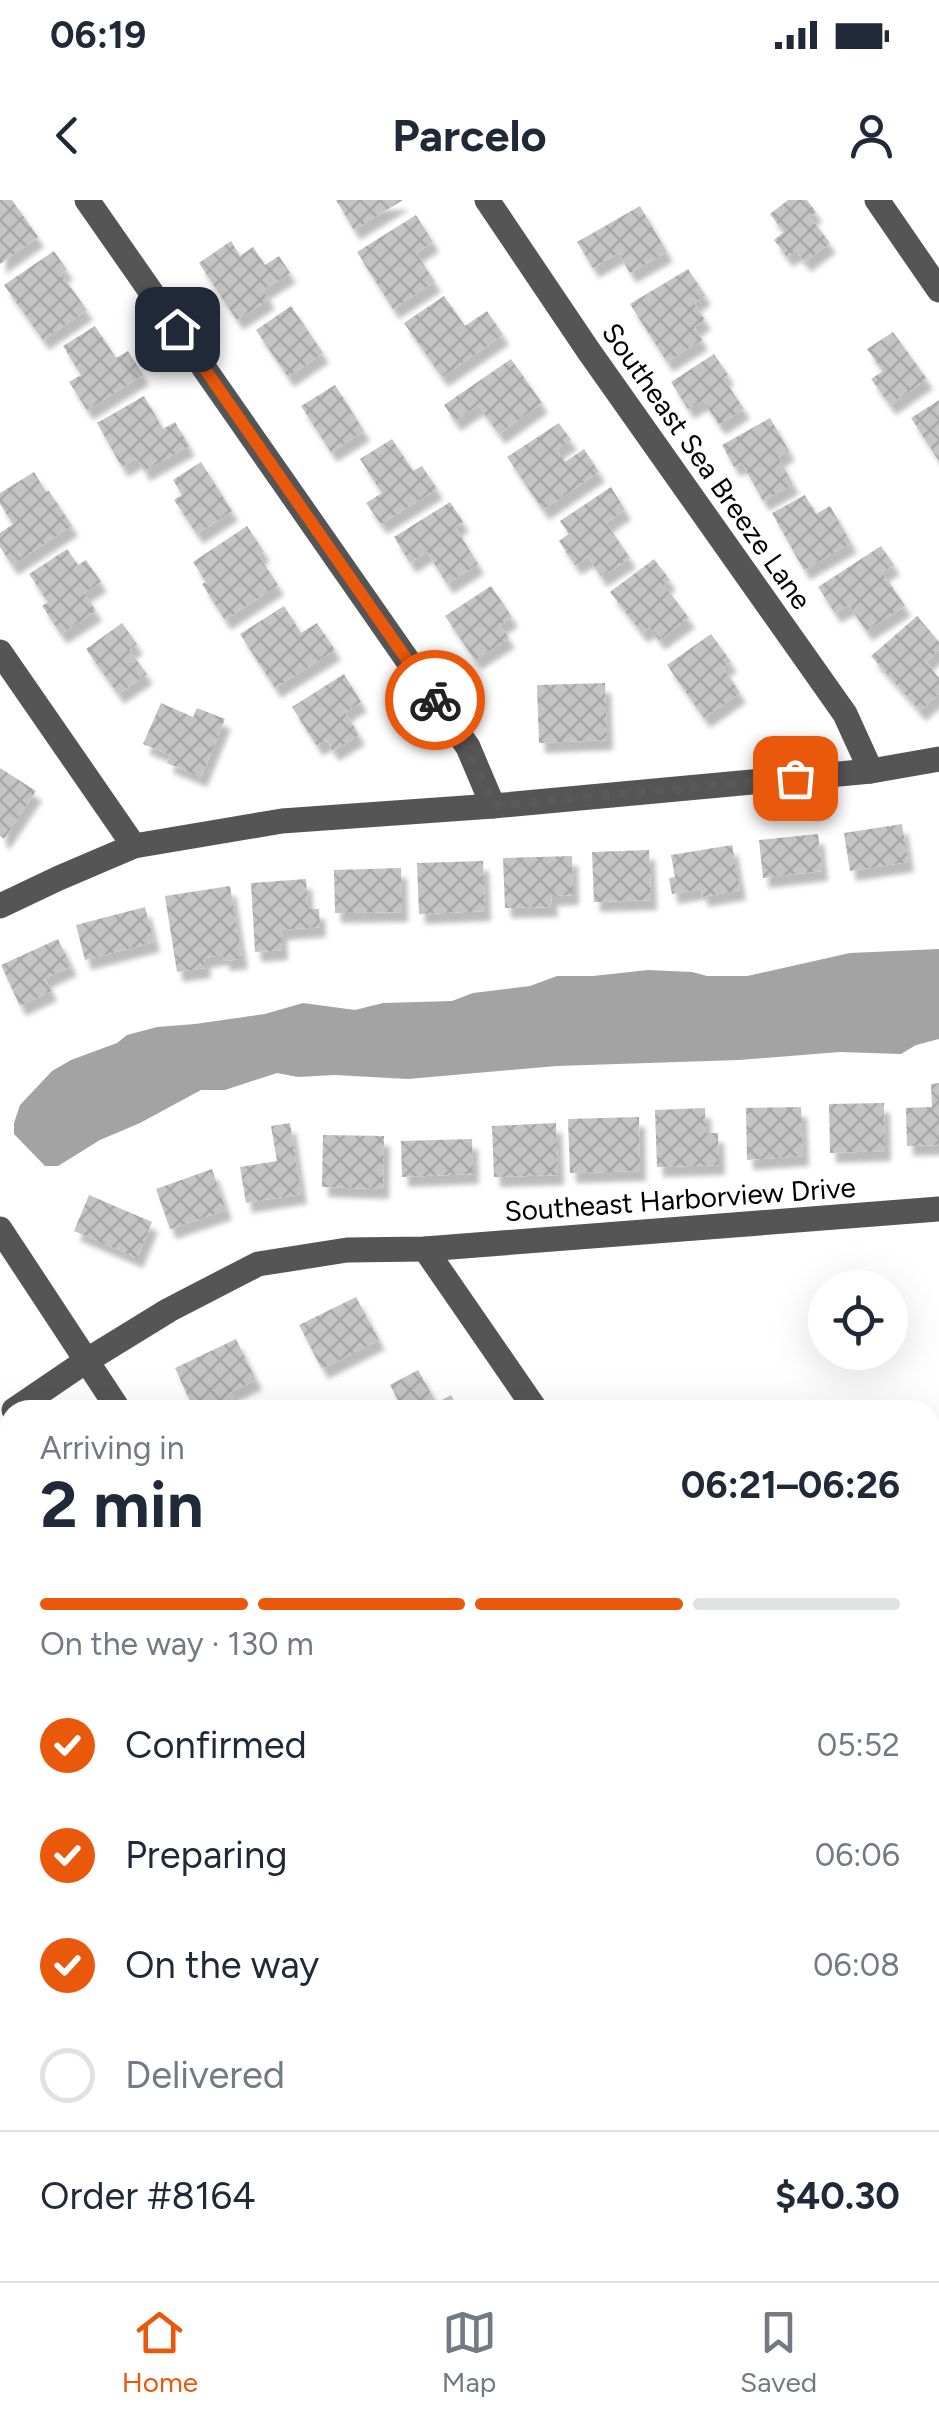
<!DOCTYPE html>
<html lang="en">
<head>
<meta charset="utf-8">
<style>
  body { margin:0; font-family:Figtree,sans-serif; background:#f2f2f3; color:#1f2937; height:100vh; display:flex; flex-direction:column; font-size:38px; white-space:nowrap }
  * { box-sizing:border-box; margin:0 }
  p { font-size:32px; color:#747a83 }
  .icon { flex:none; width:55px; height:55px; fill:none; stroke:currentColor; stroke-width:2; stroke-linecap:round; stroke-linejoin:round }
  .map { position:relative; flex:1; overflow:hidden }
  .drawer { position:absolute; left:0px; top:1200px; width:940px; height:882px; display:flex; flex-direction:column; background:#fff; border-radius:30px 30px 0 0; box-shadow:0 10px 40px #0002 }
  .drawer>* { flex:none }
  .controls { position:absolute; left:808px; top:1070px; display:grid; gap:20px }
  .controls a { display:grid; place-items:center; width:100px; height:100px; border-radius:50%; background:#fff; box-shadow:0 10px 40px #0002; font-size:50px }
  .pin { position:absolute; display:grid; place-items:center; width:85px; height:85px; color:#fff; margin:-42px; border-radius:20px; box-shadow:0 5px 15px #0006 }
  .courier { position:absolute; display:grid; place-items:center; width:100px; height:100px; margin:-50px; border:8px solid #ea580c; border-radius:50%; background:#fff; color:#222; box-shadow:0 2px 12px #0007 }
  .headline em { font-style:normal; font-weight:700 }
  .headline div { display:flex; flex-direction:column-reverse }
  .headline { display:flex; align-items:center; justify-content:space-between; height:170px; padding:0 40px }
  h1 { font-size:65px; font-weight:700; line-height:75px }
  .bar { display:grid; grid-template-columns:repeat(4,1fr); gap:15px 10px; align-content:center; height:120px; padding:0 40px }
  .bar i { height:12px; border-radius:8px; background:#e0e1e3 }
  .bar .current { background:#ea580c }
  .bar p { grid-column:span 4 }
  .line { display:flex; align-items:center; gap:25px; padding:0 40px; border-top:2px solid #e0e1e3 }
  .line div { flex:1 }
  ol { padding:0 40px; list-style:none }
  li { display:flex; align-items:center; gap:30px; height:110px }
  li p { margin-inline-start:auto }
  li .icon { padding:10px; border-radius:50%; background:#ea580c; color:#fff; stroke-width:4 }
  li:last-child { color:#747a83 }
  li i { width:55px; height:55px; border:5px solid #e0e1e3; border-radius:50% }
  .status { display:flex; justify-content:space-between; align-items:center; height:70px; padding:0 50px; background:#fff; direction:ltr }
  .status svg { height:28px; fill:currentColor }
  header { display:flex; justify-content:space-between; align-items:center; height:130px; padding:0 40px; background:#fff; font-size:45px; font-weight:700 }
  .tabs { display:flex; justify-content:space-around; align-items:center; height:140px; border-top:2px solid #e0e1e3; background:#fff; font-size:28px; color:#747a83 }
  .tabs a { display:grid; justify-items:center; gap:5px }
  .tabs .current { color:#ea580c }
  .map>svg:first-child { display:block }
  .water { fill:#a3a3a3 }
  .building { fill:url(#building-cross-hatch); filter:url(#shadow) }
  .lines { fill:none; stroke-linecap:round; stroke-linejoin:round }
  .minor { stroke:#555; stroke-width:25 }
  .done { stroke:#595959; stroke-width:10; stroke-dasharray:0 18 }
  .route { stroke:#ea580c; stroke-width:12 }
  .labels { text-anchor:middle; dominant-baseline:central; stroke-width:8; stroke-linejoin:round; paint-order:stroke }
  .street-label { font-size:28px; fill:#000; stroke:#fff }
</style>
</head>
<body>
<div class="status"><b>06:19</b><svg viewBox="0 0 49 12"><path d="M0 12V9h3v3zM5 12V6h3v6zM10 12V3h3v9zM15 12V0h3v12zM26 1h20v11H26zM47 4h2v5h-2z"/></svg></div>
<header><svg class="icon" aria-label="back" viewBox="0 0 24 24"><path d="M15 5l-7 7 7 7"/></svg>Parcelo<svg class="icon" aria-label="person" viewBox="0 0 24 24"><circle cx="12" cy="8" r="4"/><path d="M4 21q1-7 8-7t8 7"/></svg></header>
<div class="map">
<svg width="939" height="2081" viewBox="0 0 939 2081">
  <defs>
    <pattern id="building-cross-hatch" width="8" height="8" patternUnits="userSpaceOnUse" patternTransform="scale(2.5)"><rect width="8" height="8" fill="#c4c4c4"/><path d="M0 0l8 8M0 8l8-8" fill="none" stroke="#a7a7a7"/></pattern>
    <filter id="shadow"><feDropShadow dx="6" dy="10" stdDeviation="2.5" flood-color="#0004"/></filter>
  </defs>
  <rect width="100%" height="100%" fill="#fff"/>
  <!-- water -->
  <path class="water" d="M 939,749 L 939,839 L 916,845 L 901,854 L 840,852 L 739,860 L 557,866 L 408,879 L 334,875 L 298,877 L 277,873 L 225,890 L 201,890 L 140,923 L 100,940 L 58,966 L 45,966 L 14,934 L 14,923 L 20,905 L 52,871 L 71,860 L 117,843 L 127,835 L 157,827 L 195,824 L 265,814 L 303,803 L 355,810 L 383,803 L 452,801 L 473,793 L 530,786 L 557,776 L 593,776 L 648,770 L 692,772 L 707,776 L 747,776 L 850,753 Z"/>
  <!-- building -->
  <g class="building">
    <path d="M 0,0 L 12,0 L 38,37 L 0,64 Z"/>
    <path d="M 336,0 L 403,0 L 354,30 Z"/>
    <path d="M 788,0 L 807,0 L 816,12 L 810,17 L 830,43 L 805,62 L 796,51 L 787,57 L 774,40 L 784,32 L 770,14 Z"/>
    <path d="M 640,6 L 667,52 L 630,73 L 619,53 L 593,68 L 577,42 Z"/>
    <path d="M 416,15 L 433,42 L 416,53 L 435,82 L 393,109 L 357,52 Z"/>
    <path d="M 231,41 L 240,56 L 253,47 L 265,65 L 279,56 L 290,73 L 263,90 L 269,99 L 237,120 L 199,63 Z"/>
    <path d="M 54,51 L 67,70 L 61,74 L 87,110 L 43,140 L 4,85 Z"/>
    <path d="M 688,69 L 705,95 L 694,103 L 705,120 L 694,127 L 702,140 L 667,162 L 630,104 Z"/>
    <path d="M 444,96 L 465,126 L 487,111 L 503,135 L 442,177 L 404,123 Z"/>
    <path d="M 291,106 L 323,153 L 288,177 L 256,130 Z"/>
    <path d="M 95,126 L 116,158 L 128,151 L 143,175 L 87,210 L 69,182 L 81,175 L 63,146 Z"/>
    <path d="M 893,132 L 927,179 L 890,205 L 871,179 L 883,171 L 867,149 Z"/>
    <path d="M 714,154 L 728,175 L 723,178 L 744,209 L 719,225 L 703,200 L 688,209 L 671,182 Z"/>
    <path d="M 511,159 L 542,203 L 499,234 L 478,205 L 455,221 L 444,205 Z"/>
    <path d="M 335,185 L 364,231 L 331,252 L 301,206 Z"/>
    <path d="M 144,196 L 163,229 L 175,222 L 189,246 L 144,271 L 137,258 L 122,267 L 97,223 Z"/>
    <path d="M 939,200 L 939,261 L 911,218 Z"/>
    <path d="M 770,218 L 789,251 L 778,257 L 793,284 L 763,301 L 742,263 L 734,267 L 722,245 Z"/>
    <path d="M 559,223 L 571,240 L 557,249 L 565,262 L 584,249 L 599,272 L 543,310 L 507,257 Z"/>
    <path d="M 392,239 L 413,271 L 422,266 L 437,289 L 381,324 L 366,303 L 382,293 L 360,259 Z"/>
    <path d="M 201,262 L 232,311 L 197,334 L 174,300 L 182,295 L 173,280 Z"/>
    <path d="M 34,272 L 46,292 L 49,291 L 72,326 L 12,365 L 0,347 L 0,333 L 13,324 L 0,304 L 0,293 Z"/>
    <path d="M 611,287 L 625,310 L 606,323 L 630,358 L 601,377 L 588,357 L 575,365 L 559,341 L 569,334 L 560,321 Z"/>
    <path d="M 805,295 L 816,314 L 830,306 L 851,343 L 804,370 L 772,313 Z"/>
    <path d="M 450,302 L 463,322 L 455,327 L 478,364 L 447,384 L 427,352 L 410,363 L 394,337 Z"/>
    <path d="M 247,326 L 264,352 L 258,355 L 278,385 L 225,420 L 202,384 L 206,382 L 193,362 Z"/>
    <path d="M 881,346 L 894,365 L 882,372 L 905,406 L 866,431 L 849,405 L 835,413 L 818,387 Z"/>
    <path d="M 67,349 L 78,365 L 86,360 L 101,382 L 84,393 L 96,411 L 61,434 L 42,406 L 48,402 L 29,374 Z"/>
    <path d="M 654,359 L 670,380 L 664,385 L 689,418 L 659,440 L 649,427 L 642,433 L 610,392 Z"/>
    <path d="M 491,386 L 512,417 L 500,425 L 509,438 L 475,460 L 445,416 Z"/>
    <path d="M 284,406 L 301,433 L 317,423 L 335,450 L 275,488 L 240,434 Z"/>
    <path d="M 917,416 L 939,442 L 939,450 L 926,462 L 939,478 L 939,494 L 920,511 L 871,456 Z"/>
    <path d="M 122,423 L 137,444 L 129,450 L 147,474 L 118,494 L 86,449 Z"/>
    <path d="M 711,434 L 731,462 L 723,467 L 740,493 L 704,518 L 667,465 Z"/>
    <path d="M 344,474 L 361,502 L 345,512 L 359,535 L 333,551 L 326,540 L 317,546 L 292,507 Z"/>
    <path d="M 605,483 L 607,540 L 539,543 L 537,485 Z"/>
    <path d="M 161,503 L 193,517 L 197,508 L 225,519 L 201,577 L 167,563 L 170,555 L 143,544 Z"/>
    <path d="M 0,568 L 36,591 L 4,639 L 0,636 Z"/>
    <path d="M 902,624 L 908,662 L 850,671 L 844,633 Z"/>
    <path d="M 818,634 L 822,671 L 763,678 L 759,640 Z"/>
    <path d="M 732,645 L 740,690 L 702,697 L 701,689 L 672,694 L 669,678 L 675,677 L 671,655 Z"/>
    <path d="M 649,650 L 651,700 L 594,702 L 592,652 Z"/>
    <path d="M 572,656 L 573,695 L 551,696 L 552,707 L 505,708 L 503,658 Z"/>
    <path d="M 483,661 L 485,711 L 419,714 L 417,663 Z"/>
    <path d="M 401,668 L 402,712 L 335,713 L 334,670 Z"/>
    <path d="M 306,679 L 308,709 L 319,709 L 320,727 L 281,730 L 282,750 L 255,752 L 251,683 Z"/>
    <path d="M 230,686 L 242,759 L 224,761 L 223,755 L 204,758 L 205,768 L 177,772 L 165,696 Z"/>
    <path d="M 145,707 L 154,742 L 85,760 L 76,725 Z"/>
    <path d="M 58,739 L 71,766 L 45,778 L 51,791 L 20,806 L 1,765 Z"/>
    <path d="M 939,883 L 939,945 L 907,946 L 906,908 L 932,907 L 931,884 Z"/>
    <path d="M 884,903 L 885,951 L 830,953 L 829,904 Z"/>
    <path d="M 801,907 L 803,956 L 747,960 L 746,908 Z"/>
    <path d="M 705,908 L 706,933 L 718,933 L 719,965 L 657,967 L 655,910 Z"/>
    <path d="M 639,917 L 640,971 L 570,973 L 568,919 Z"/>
    <path d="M 290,923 L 301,994 L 246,1003 L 240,967 L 277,961 L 271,926 Z"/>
    <path d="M 556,923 L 558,975 L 494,977 L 492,926 Z"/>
    <path d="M 323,935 L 384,936 L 383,989 L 322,987 Z"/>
    <path d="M 472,939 L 473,974 L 402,977 L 401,941 Z"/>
    <path d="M 212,969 L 226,1010 L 170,1029 L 156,989 Z"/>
    <path d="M 89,995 L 152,1022 L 137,1058 L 74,1031 Z"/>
    <path d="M 356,1097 L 379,1140 L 322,1169 L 299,1125 Z"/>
    <path d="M 236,1139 L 256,1180 L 231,1192 L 235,1202 L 218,1210 L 214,1210 L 210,1203 L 194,1210 L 175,1168 Z"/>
    <path d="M 418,1170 L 436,1203 L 451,1195 L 459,1210 L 389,1210 L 400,1204 L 390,1185 Z"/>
    <path d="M 0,1308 L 10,1324 L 10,1359 L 0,1342 Z"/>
    <path d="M 10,1481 L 10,1538 L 0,1543 L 0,1486 Z"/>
    <path d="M 939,1612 L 939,1677 L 930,1674 L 930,1637 Z"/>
    <path d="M 10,1678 L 10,1753 L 2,1758 L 0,1685 Z"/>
    <path d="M 46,2072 L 104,2072 L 90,2081 L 51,2081 Z"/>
    <path d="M 293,2072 L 304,2072 L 306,2075 L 309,2072 L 325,2072 L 331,2081 L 280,2081 Z"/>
    <path d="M 580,2072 L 604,2072 L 607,2078 L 619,2072 L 640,2072 L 644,2081 L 580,2081 L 577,2074 Z"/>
    <path d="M 832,2072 L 869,2072 L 870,2081 L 832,2081 Z"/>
  </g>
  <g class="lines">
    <!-- minor -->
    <g class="minor">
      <path d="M 87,0 L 468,547 L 493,606"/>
      <path d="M 487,0 L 588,150 L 845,514 L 871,571"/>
      <path d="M 877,0 L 939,90"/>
      <path d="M 0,452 L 134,646"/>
      <path d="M 0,706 L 59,678 L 134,646 L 282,621 L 493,606 L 871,571 L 939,559"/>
      <path d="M 0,1029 L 119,1210"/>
      <path d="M 425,1049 L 536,1210"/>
      <path d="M 14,1210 L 86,1161 L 169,1110 L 258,1064 L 347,1050 L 425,1049 L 939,1009"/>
      <path d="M 930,1549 L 939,1541"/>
      <path d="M 0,1615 L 10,1608"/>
      <path d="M 930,1791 L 939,1805"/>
      <path d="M 0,2013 L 10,2006"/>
      <path d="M 714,2072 L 720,2081"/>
      <path d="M 472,2081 L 485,2072"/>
    </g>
  </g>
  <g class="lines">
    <!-- done -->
    <path class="done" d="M 435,500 L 468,547 L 494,606 L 795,578"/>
    <!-- route -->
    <path class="route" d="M 177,129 L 435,500"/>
  </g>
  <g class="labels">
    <!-- street labels -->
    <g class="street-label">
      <text transform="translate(707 266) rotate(55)">Southeast Sea Breeze Lane</text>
      <text transform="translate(680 999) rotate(-4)">Southeast Harborview Drive</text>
    </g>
  </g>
</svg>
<div class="controls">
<a><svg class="icon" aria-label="locate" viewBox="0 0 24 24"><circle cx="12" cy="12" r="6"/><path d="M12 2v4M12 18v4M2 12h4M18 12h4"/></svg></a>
</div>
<div class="pin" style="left:795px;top:578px;background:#ea580c"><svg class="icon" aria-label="bag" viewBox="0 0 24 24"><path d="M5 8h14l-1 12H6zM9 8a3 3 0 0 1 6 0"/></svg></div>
<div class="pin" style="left:177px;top:129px;background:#1f2937"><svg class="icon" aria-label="home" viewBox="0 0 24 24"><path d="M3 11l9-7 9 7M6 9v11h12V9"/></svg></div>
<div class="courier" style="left:435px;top:500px"><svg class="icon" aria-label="bike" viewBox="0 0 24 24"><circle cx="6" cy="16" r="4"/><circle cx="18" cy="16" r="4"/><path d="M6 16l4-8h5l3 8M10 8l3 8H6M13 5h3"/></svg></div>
<section class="drawer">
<div class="headline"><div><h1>2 min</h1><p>Arriving in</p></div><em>06:21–06:26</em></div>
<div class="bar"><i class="current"></i><i class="current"></i><i class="current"></i><i></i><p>On the way · 130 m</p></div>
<ol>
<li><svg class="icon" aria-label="check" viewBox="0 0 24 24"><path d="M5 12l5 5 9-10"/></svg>Confirmed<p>05:52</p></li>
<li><svg class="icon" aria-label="check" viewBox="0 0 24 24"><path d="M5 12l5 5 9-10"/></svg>Preparing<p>06:06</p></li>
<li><svg class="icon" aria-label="check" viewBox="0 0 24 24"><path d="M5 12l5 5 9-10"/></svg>On the way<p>06:08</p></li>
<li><i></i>Delivered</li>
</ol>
<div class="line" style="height:130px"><div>Order #8164</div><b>$40.30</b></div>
</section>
</div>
<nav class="tabs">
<a class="current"><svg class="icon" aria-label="home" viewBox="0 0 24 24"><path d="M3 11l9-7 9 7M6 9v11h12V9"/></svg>Home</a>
<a><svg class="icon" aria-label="map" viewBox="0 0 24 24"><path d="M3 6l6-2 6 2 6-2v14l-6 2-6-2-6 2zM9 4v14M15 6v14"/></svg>Map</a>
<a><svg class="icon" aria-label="saved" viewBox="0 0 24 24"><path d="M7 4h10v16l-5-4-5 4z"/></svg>Saved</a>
</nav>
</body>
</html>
